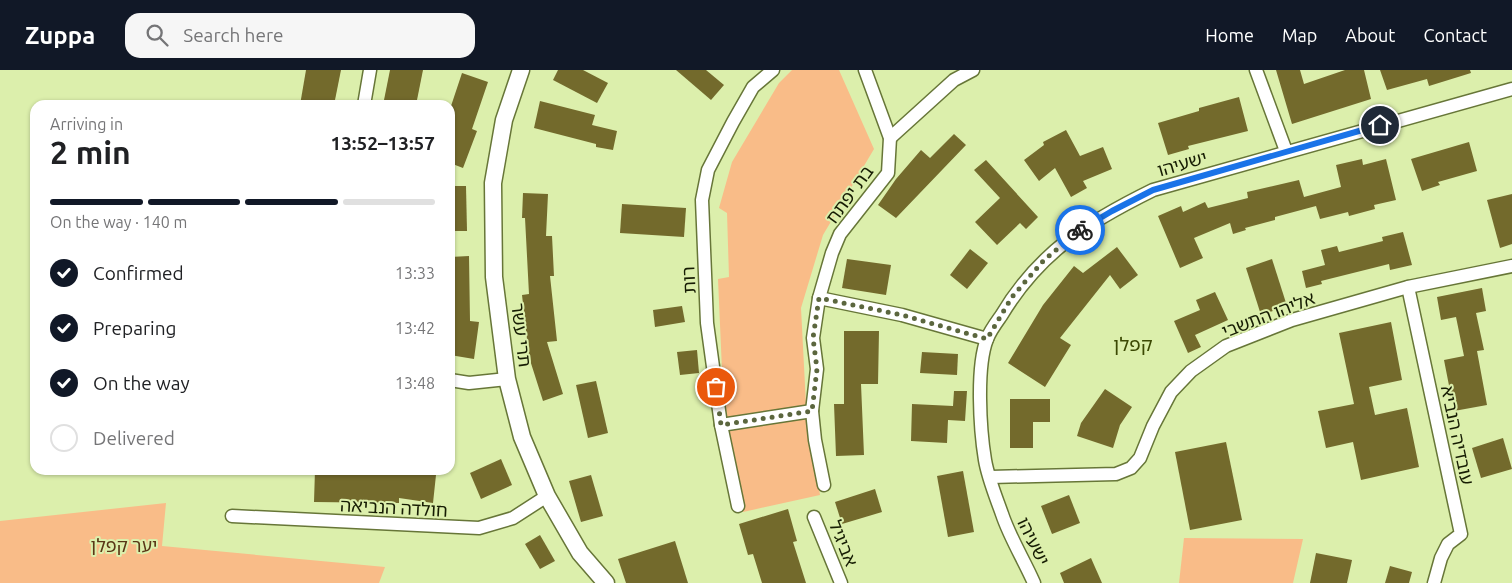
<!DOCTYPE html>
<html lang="en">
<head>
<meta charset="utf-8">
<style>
  body { margin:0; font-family:Ubuntu,"Noto Sans Hebrew",sans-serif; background:#f6f6f6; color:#202124; height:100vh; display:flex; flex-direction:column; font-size:19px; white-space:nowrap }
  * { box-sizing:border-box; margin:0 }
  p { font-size:16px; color:#757577 }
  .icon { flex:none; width:28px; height:28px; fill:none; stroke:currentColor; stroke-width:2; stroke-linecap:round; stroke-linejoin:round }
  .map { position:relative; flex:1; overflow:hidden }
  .panel { position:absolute; left:30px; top:30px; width:425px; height:375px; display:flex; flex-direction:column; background:#fff; border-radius:15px; box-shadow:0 1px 4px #0004 }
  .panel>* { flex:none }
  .pin { position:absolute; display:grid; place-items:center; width:42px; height:42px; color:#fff; margin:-21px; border:2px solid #fff; border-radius:50%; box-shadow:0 1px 5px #0007 }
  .courier { position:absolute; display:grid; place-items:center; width:50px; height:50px; margin:-25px; border:4px solid #1a73e8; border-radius:50%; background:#fff; color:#222; box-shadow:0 1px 6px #0007 }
  .head em { font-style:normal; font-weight:700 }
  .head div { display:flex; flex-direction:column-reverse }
  .head { display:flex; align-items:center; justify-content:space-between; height:85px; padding:0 20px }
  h1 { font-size:32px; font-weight:700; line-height:38px }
  .bar { display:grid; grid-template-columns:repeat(4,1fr); gap:8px 5px; align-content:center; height:60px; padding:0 20px }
  .bar i { height:6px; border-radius:4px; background:#e0e0e0 }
  .bar .current { background:#111827 }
  .bar p { grid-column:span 4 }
  ol { padding:0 20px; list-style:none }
  li { display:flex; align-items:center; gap:15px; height:55px }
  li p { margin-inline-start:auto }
  li .icon { padding:5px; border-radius:50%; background:#111827; color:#fff; stroke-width:4 }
  li:last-child { color:#757577 }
  li i { width:28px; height:28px; border:2px solid #e0e0e0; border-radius:50% }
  header { display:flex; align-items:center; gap:30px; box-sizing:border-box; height:70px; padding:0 25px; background:#111827; color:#fff }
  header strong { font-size:24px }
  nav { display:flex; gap:28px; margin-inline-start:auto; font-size:18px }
  .search { width:350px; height:45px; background:#f6f6f6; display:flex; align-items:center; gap:12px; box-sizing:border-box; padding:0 18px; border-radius:15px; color:#757577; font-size:19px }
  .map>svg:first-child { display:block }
  .green { fill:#f9bc88 }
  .building { fill:#736a2c }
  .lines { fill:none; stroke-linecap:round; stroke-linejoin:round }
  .minor-casing { stroke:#677638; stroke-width:15 }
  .tertiary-casing { stroke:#677638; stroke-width:19 }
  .minor { stroke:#fff; stroke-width:12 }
  .tertiary { stroke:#fff; stroke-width:16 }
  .done { stroke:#5b663e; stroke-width:5; stroke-dasharray:0 9 }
  .route { stroke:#1a73e8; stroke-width:6 }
  .labels { text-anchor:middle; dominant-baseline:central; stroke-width:4; stroke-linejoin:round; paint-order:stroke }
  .street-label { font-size:18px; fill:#161c03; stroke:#dcefac }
  .park-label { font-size:18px; fill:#5a3717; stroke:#dcefac }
  .neighbourhood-label { font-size:19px; fill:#3c4904; stroke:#dcefac }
</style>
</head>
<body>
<header>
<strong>Zuppa</strong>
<div class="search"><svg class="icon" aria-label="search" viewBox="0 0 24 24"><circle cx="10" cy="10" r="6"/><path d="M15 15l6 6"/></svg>Search here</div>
<nav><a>Home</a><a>Map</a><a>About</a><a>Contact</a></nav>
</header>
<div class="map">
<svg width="1512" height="513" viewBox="0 0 1512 513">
  <rect width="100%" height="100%" fill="#dcefac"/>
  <!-- green -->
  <g class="green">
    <path d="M 792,0 L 839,0 L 874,79 L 823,165 L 801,238 L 806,335 L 820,425 L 743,442 L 723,323 L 718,209 L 729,207 L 727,143 L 719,138 L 732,92 L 779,13 Z"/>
    <path d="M 166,433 L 162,476 L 385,497 L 379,513 L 0,513 L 0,451 Z"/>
    <path d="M 1184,468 L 1303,469 L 1293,513 L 1179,513 Z"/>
  </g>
  <!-- building -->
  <g class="building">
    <path d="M 306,0 L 341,0 L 334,35 L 300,35 Z"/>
    <path d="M 390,0 L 423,0 L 416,35 L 383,35 Z"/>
    <path d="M 558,0 L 583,0 L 608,13 L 597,33 L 553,10 Z"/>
    <path d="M 676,0 L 706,0 L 724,15 L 711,30 Z"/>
    <path d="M 1276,0 L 1300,0 L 1304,14 L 1345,0 L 1364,0 L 1371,29 L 1292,54 Z"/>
    <path d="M 1380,0 L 1470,0 L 1471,3 L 1429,16 L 1427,9 L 1387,20 Z"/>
    <path d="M 462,3 L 488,12 L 472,59 L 477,61 L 463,98 L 450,93 L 450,39 Z"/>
    <path d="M 1239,27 L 1248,61 L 1188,76 L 1189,79 L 1168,85 L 1158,53 L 1199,41 L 1199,38 Z"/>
    <path d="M 540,31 L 595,45 L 592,55 L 617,61 L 613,80 L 596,77 L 596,74 L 534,58 Z"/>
    <path d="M 1066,60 L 1080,86 L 1103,77 L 1112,99 L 1083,111 L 1087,118 L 1071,127 L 1055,98 L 1039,111 L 1024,90 L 1044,75 L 1043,72 Z"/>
    <path d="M 954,64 L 966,75 L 896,148 L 878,135 L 896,109 L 921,80 L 930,88 Z"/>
    <path d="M 1469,72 L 1477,101 L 1438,112 L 1440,115 L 1422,121 L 1411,89 Z"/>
    <path d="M 1362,89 L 1363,95 L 1386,89 L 1396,130 L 1374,135 L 1375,139 L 1349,146 L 1348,142 L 1320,149 L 1316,136 L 1275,147 L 1275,150 L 1245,158 L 1246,160 L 1233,164 L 1230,153 L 1194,168 L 1203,188 L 1180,198 L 1158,146 L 1181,136 L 1183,142 L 1205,132 L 1208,138 L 1248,128 L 1247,122 L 1299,110 L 1304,127 L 1341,117 L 1336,95 Z"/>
    <path d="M 986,90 L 1038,147 L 1026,159 L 1020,153 L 997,175 L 975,152 L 1000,128 L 974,100 Z"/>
    <path d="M 450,116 L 466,116 L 467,161 L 450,161 Z"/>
    <path d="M 523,123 L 548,124 L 546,166 L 552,166 L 554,206 L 550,206 L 557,271 L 547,272 L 563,324 L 543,331 L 529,287 L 522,225 L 529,224 L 525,148 L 522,148 Z"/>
    <path d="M 1512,124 L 1512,174 L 1500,178 L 1487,130 Z"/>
    <path d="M 622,134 L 686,138 L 684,167 L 620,163 Z"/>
    <path d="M 1403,162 L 1412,195 L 1390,200 L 1389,194 L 1321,211 L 1322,214 L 1306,218 L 1302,201 L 1325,195 L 1321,180 L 1337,176 L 1339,182 L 1383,171 L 1382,167 Z"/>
    <path d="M 1117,177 L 1138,205 L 1120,219 L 1110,205 L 1060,268 L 1071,275 L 1045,317 L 1008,293 L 1043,235 L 1074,196 L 1083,203 Z"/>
    <path d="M 970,179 L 988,193 L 967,219 L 950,205 Z"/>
    <path d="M 469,186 L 470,251 L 479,252 L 474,289 L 450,285 L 450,187 Z"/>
    <path d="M 847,189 L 891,195 L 886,225 L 842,218 Z"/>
    <path d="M 1272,189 L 1287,236 L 1261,245 L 1246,198 Z"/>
    <path d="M 1482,218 L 1486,241 L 1476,243 L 1484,280 L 1477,281 L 1487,335 L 1454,341 L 1444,290 L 1464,286 L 1456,247 L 1441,250 L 1437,227 Z"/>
    <path d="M 1215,222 L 1228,250 L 1195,265 L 1201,277 L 1188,283 L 1174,251 L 1200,240 L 1196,230 Z"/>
    <path d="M 682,236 L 685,252 L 655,257 L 653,240 Z"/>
    <path d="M 1391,252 L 1402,310 L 1369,317 L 1375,345 L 1407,338 L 1419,397 L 1361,410 L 1353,372 L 1326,378 L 1318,341 L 1354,334 L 1339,263 Z"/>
    <path d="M 844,261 L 879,261 L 878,314 L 861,314 L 864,385 L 836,386 L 834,334 L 844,334 Z"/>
    <path d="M 697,280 L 699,303 L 680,305 L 677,282 Z"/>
    <path d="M 922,282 L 958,284 L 957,305 L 920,303 Z"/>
    <path d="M 596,311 L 608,363 L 588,368 L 576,315 Z"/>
    <path d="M 1105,319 L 1132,337 L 1120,355 L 1113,378 L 1077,366 L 1081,353 Z"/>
    <path d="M 954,321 L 967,321 L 965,351 L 948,350 L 947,373 L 911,371 L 912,334 L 953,336 Z"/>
    <path d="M 1010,329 L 1050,329 L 1050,352 L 1033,352 L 1033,378 L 1010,378 Z"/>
    <path d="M 1503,368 L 1512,399 L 1481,408 L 1472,378 Z"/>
    <path d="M 1226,372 L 1242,450 L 1190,460 L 1175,382 Z"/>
    <path d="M 501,389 L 512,415 L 481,429 L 470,403 Z"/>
    <path d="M 315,400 L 402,400 L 436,405 L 433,433 L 399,428 L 399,433 L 314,432 Z"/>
    <path d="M 963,401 L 974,462 L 948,467 L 937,406 Z"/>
    <path d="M 591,405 L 603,446 L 581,452 L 569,411 Z"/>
    <path d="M 875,419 L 882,442 L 842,454 L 835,432 Z"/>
    <path d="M 1069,425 L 1080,453 L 1052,464 L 1041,436 Z"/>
    <path d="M 788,439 L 797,471 L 793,472 L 806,513 L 762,513 L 753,484 L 748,485 L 739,454 Z"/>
    <path d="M 540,465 L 555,491 L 540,499 L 525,474 Z"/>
    <path d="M 675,471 L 688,513 L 626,513 L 618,489 Z"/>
    <path d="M 1316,483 L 1352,490 L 1347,513 L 1310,513 Z"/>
    <path d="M 1091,488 L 1102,513 L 1064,513 L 1060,503 Z"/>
    <path d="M 1390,496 L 1412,502 L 1409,513 L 1385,513 Z"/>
  </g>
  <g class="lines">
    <defs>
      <g id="minor">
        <path d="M 1256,0 L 1286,81"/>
        <path d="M 364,35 L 370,0"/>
        <path d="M 890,68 L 954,10 L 973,0"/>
        <path d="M 1408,217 L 1461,464 L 1448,474 L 1441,488 L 1434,513"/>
        <path d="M 819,228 L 902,245 L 987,269"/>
        <path d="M 450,310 L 469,313 L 507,309"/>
        <path d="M 721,355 L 812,341"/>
        <path d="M 991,407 L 1116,404 L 1131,398 L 1140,388 L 1153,356 L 1171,322 L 1191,301 L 1226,276 L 1292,250 L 1408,217 L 1512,196"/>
        <path d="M 824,415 L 815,370 L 812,341 L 817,299 L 813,268 L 819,228 L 832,183 L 840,164 L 888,103 L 890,68 L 865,0"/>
        <path d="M 738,436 L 721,355 L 707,253 L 702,130 L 708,100 L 733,52 L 753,17 L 773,0"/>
        <path d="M 232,446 L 479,458 L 513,448 L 547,426"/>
        <path d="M 814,447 L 841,513"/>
        <path d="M 1034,513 C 1024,490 1010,468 1002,444 C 996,427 988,408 985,390 C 980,360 976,297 987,269 C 990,261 996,253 1001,246 C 1039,182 1088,152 1153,120 L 1512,19"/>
      </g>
      <path id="tertiary" d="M 521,0 L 504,50 L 493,113 L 494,207 L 507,309 L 522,367 L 547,426 L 580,483 L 606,513"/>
    </defs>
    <!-- minor casing -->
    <use href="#minor" class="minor-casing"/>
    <!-- tertiary casing -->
    <use href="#tertiary" class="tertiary-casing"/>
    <!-- minor -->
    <use href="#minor" class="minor"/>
    <!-- tertiary -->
    <use href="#tertiary" class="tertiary"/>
  </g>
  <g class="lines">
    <!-- done -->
    <path class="done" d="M 716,317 L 721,355 L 812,341 L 817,299 L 813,268 L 819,228 L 902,245 L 987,269 L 1012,227 L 1044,190 L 1080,160"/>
    <!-- route -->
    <path class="route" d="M 1080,160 L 1112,141 L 1153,120 L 1380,55"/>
  </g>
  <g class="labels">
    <!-- street labels -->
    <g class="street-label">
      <text transform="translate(1182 93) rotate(-16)">ישעיהו</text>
      <text transform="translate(849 124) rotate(-54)">בת יפתח</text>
      <text transform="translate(688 210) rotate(-93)">רות</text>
      <text transform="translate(1268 244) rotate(-21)">אליהו התשבי</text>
      <text transform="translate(522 265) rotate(83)">תרי עשר</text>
      <text transform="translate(1458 365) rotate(78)">עובדיה הנביא</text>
      <text transform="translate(394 437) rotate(3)">חולדה הנביאה</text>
      <text transform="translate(1034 471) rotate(64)">ישעיהו</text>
      <text transform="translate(844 473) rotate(68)">אביגיל</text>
    </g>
    <!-- park labels -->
    <g class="park-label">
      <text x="124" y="475">יער קפלן</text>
    </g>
    <!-- neighbourhood labels -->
    <g class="neighbourhood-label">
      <text x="1133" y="274">קפלן</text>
    </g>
  </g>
</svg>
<div class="pin" style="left:716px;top:317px;background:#ea580c"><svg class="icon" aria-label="bag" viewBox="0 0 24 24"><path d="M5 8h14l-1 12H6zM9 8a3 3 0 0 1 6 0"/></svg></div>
<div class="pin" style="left:1380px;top:55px;background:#1f2937"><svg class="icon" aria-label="home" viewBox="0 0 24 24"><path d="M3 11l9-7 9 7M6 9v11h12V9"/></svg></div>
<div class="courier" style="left:1080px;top:160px"><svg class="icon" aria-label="bike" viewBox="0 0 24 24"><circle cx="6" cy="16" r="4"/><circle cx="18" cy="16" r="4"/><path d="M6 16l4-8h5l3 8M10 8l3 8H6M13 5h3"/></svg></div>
<section class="panel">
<div class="head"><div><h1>2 min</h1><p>Arriving in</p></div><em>13:52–13:57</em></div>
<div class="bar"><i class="current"></i><i class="current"></i><i class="current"></i><i></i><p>On the way · 140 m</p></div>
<ol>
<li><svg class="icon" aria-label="check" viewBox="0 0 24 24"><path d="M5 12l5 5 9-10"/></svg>Confirmed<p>13:33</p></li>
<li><svg class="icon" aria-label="check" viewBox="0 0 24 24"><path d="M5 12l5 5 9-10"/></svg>Preparing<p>13:42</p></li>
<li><svg class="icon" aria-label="check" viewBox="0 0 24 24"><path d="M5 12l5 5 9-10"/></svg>On the way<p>13:48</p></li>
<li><i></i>Delivered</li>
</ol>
</section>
</div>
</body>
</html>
